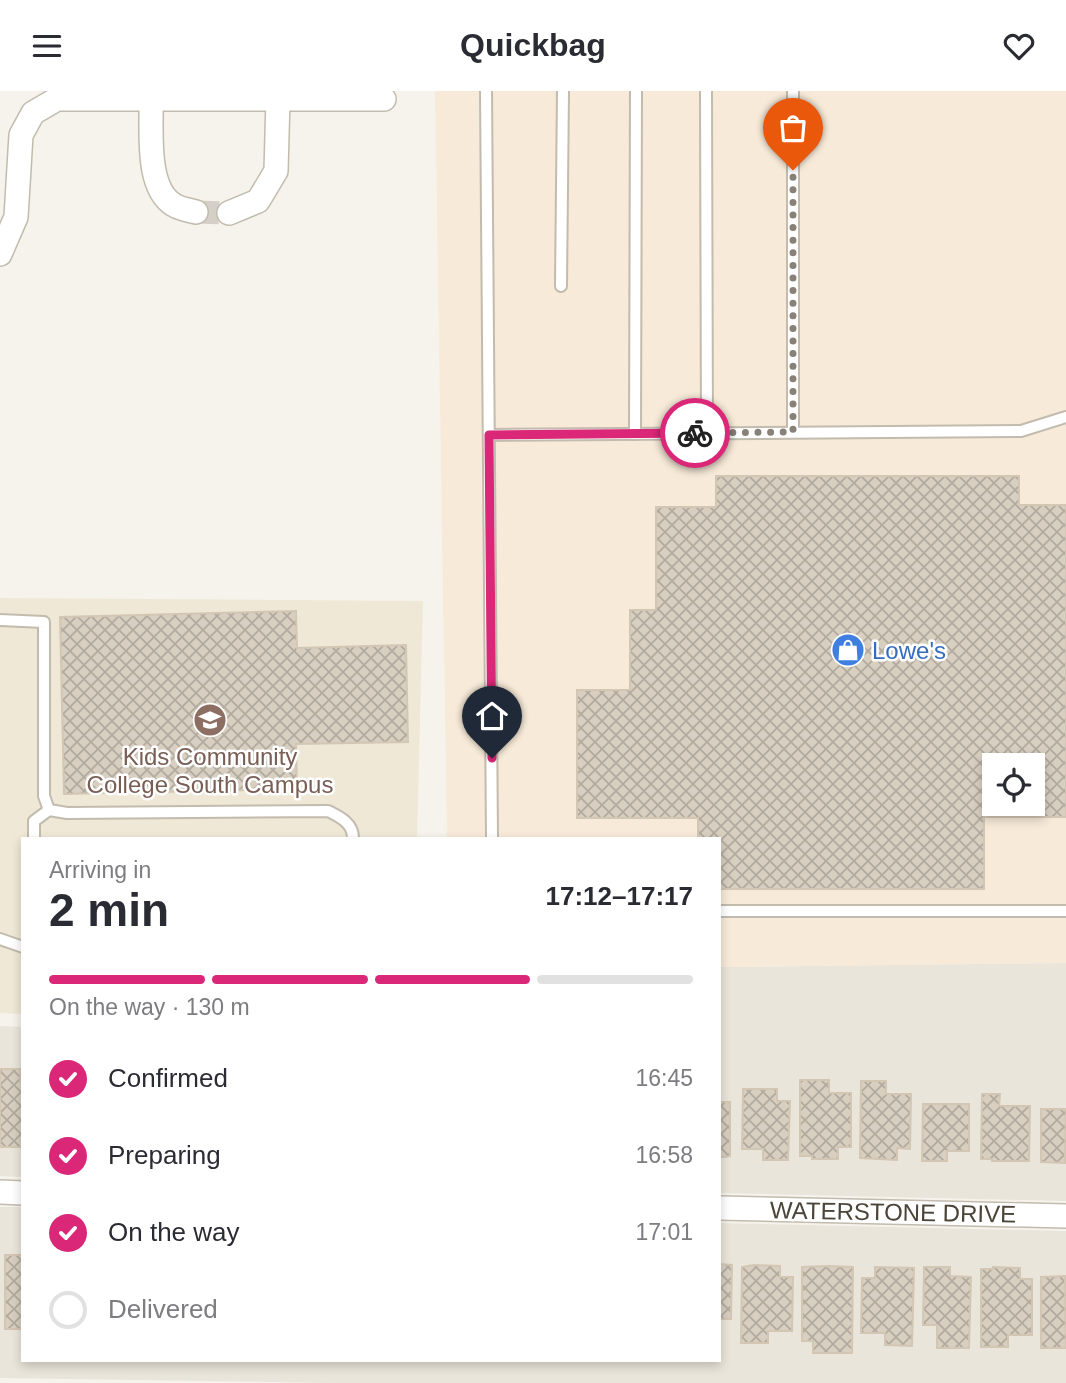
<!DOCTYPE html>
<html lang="en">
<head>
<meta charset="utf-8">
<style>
  body { margin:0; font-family:Helvetica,sans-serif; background:#f7f7f7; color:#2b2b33; height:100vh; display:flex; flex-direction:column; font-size:26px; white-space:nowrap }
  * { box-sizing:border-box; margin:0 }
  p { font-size:23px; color:#7c7c81 }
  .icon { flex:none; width:38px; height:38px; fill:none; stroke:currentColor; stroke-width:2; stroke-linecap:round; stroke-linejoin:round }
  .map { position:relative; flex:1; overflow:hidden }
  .sheet { position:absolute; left:21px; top:746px; width:700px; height:525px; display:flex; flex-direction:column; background:#fff; border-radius:0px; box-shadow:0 4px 10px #0003 }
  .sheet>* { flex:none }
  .tools { position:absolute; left:982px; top:662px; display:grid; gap:14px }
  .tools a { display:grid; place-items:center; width:63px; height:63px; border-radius:0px; background:#fff; box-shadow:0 4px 10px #0003; font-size:35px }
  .pin { position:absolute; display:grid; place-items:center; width:60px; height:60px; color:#fff; margin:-72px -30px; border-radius:50% 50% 50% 0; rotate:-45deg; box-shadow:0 0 7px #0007 }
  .pin .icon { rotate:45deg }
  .courier { position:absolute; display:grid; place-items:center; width:70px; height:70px; margin:-35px; border:5px solid #db2777; border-radius:50%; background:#fff; color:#222; box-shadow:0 2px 9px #0007 }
  .summary em { font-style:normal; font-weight:600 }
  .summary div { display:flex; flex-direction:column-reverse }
  .summary { display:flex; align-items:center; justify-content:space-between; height:119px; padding:0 28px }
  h1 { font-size:46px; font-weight:600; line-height:52px }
  .bar { display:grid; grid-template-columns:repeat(4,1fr); gap:10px 7px; align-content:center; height:84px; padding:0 28px }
  .bar i { height:9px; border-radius:5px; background:#e1e1e2 }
  .bar .on { background:#db2777 }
  .bar p { grid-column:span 4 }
  ol { padding:0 28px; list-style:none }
  li { display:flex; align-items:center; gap:21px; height:77px }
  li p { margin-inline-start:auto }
  li .icon { padding:7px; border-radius:50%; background:#db2777; color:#fff; stroke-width:4 }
  li:last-child { color:#7c7c81 }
  li i { width:38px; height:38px; border:4px solid #e1e1e2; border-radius:50% }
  header { display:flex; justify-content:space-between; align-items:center; height:91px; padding:0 28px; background:#fff; font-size:32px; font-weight:600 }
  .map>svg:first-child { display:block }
  .residential { fill:#eae5da }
  .commercial { fill:#f7ead8; fill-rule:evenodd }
  .education { fill:#efe8d6 }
  .building { fill:url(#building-cross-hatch); stroke:#d3c7b4; stroke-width:2; fill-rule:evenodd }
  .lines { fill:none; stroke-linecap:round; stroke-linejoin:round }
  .minor-tunnel { stroke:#d4d0c8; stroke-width:23; stroke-dasharray:23 11; stroke-linecap:butt }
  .service-casing { stroke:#c2bbae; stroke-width:14 }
  .minor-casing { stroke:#c2bbae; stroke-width:26 }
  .service { stroke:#fff; stroke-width:10 }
  .minor { stroke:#fff; stroke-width:23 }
  .done { stroke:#878178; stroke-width:7; stroke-dasharray:0 12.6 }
  .route { stroke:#db2777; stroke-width:9 }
  .labels { text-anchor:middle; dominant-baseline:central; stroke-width:5; stroke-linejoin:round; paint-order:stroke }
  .shop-label { font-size:24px; fill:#366cbe; stroke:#fff; text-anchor:start }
  .education-label { font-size:24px; fill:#785e54; stroke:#fff }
  .street-label { font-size:24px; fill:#4b4439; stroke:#fff }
</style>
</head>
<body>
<header><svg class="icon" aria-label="menu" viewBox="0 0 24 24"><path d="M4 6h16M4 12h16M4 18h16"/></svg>Quickbag<svg class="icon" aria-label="heart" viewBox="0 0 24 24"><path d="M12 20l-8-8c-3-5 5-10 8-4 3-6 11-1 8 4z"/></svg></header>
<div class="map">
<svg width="1066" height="1292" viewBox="0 0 1066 1292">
  <defs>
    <pattern id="building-cross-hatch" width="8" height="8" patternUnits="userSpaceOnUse" patternTransform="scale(1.75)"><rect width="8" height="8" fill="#d8cfc1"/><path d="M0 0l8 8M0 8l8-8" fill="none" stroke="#b1aa9e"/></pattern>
  </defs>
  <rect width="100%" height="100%" fill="#f6f3ec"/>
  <!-- residential -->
  <g class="residential">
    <path d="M 1066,872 L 1066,1110 L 719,1102 L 719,876 Z"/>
    <path d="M 0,935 L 23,936 L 23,1086 L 0,1085 Z"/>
    <path d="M 0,1116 L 23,1116 L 23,1269 L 719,1269 L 719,1132 L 1066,1140 L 1066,1292 L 338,1292 L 0,1287 Z"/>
  </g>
  <!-- commercial -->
  <path class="commercial" d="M 435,0 L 1066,0 L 1066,872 L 719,876 L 719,747 L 447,747 ZM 994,674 L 1032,674 L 1032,712 L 994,712 Z"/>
  <!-- education -->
  <path class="education" d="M 0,507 L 423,510 L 417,747 L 23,747 L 23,923 L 0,922 Z"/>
  <!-- building -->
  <g class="building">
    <path d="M 716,385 L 1019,385 L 1019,414 L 1066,414 L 1066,726 L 984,726 L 984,798 L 719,798 L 719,747 L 698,747 L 698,727 L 577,727 L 577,599 L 630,599 L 630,519 L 656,519 L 656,416 L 716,416 ZM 994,674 L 1032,674 L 1032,712 L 994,712 Z"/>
    <path d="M 296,520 L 297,557 L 406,554 L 408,651 L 296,653 L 297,698 L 64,703 L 60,526 Z"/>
    <path d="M 0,978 L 21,978 L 20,990 L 23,990 L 23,1056 L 0,1056 Z"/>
    <path d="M 800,989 L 829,989 L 829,1002 L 851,1002 L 851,1056 L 838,1056 L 838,1068 L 812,1068 L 812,1065 L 800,1065 Z"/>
    <path d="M 861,990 L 886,990 L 886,1003 L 911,1003 L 910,1058 L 897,1057 L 897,1069 L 860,1067 Z"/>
    <path d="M 743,998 L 777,998 L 777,1010 L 790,1010 L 788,1069 L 763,1069 L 763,1058 L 742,1058 Z"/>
    <path d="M 982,1003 L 1000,1003 L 999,1015 L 1030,1015 L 1029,1070 L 992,1070 L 992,1068 L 981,1068 Z"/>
    <path d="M 719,1011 L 730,1011 L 730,1065 L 725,1066 L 719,1066 Z"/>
    <path d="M 923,1013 L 969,1013 L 969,1060 L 947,1060 L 947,1070 L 922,1070 Z"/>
    <path d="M 1041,1018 L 1066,1018 L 1065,1072 L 1041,1071 Z"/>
    <rect x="5" y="1164" width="18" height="74"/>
    <path d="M 719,1173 L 732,1174 L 731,1228 L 719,1228 Z"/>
    <path d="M 754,1174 L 780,1175 L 780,1186 L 793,1186 L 792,1240 L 768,1240 L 768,1252 L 741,1252 L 742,1176 Z"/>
    <path d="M 828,1175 L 853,1176 L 852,1262 L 813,1262 L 813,1250 L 802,1250 L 802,1176 Z"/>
    <path d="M 875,1176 L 914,1177 L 912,1255 L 885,1254 L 885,1242 L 861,1242 L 862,1187 L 875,1187 Z"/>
    <path d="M 924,1176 L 950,1176 L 950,1185 L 971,1186 L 969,1257 L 937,1257 L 937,1234 L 923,1234 Z"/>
    <path d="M 993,1176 L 1020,1177 L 1020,1188 L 1032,1188 L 1032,1244 L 1008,1244 L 1008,1256 L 981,1256 L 981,1178 L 993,1178 Z"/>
    <path d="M 1065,1185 L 1066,1257 L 1041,1257 L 1041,1186 Z"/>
  </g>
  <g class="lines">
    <!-- minor-tunnel -->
    <path class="minor-tunnel" d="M 196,121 L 229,122"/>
    <defs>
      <g id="service">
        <path d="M 486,0 L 492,747"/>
        <path d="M 706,0 L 707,342"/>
        <path d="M 793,0 L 793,341"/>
        <path d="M 561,195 L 563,0"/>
        <path d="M 635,343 L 636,0"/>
        <path d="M 489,344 L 1021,340 L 1066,326"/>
        <path d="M 0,529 L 44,531 L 44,705 L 49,719 L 67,722 L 328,720 C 340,726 353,732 353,747"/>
        <path d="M 34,747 L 34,730 L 49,719"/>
        <path d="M 719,820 L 1066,820"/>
        <path d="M 0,848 L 23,856"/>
      </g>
      <g id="minor">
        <path d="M 151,8 C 152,38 145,97 174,114 C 180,118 189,119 196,121"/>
        <path d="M 229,122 L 258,110 L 276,80 L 278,8"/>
        <path d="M 0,163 L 16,126 L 21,44 L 33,22 L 57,8 L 384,8"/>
        <path d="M 0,1101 L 23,1102"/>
        <path d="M 719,1117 L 1066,1125"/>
      </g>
    </defs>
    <!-- service casing -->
    <use href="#service" class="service-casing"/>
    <!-- minor casing -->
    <use href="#minor" class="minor-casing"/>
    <!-- service -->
    <use href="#service" class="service"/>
    <!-- minor -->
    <use href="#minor" class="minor"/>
  </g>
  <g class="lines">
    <!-- done -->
    <path class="done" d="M 695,342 L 793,341 L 793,79"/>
    <!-- route -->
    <path class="route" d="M 492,667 L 489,344 L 695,342"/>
  </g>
  <!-- icons -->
  <defs>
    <symbol id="shop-disc" viewBox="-11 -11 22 22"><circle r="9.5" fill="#3f7fe0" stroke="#fff"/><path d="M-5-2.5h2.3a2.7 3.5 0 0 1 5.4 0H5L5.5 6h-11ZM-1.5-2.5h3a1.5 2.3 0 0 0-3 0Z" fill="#fff"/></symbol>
    <symbol id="school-disc" viewBox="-11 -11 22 22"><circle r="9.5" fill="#8d6e63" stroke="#fff"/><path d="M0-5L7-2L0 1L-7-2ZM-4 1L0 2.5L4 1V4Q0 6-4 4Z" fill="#fff"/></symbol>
  </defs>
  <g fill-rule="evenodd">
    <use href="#shop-disc" x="829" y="540" width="38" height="38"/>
    <use href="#school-disc" x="191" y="610" width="38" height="38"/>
  </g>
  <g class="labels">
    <!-- shop labels -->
    <g class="shop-label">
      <text x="872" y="559">Lowe's</text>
    </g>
    <!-- education labels -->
    <g class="education-label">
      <text x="210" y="665">Kids Community<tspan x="210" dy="28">College South Campus</tspan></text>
    </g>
    <!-- street labels -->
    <g class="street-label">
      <text transform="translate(893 1121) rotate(1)">WATERSTONE DRIVE</text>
    </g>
  </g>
</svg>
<div class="tools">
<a><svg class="icon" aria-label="locate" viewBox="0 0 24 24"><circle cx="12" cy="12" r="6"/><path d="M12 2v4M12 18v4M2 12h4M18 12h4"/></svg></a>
</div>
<div class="pin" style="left:793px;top:79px;background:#ea580c"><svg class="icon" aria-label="bag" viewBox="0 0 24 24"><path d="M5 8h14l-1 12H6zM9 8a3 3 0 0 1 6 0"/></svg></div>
<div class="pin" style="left:492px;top:667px;background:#1f2937"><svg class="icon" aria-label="home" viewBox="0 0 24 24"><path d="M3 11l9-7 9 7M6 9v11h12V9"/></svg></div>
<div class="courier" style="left:695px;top:342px"><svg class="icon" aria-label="bike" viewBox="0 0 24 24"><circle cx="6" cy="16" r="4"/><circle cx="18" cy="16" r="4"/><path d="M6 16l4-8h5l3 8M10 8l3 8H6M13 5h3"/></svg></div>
<section class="sheet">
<div class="summary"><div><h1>2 min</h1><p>Arriving in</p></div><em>17:12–17:17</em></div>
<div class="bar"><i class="on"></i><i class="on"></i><i class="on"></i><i></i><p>On the way · 130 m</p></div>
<ol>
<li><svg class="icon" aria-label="check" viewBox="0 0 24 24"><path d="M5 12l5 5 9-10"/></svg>Confirmed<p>16:45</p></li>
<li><svg class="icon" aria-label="check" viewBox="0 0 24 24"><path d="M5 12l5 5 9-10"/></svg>Preparing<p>16:58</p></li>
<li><svg class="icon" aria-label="check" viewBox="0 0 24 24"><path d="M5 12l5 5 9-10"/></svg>On the way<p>17:01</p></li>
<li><i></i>Delivered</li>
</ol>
</section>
</div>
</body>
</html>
